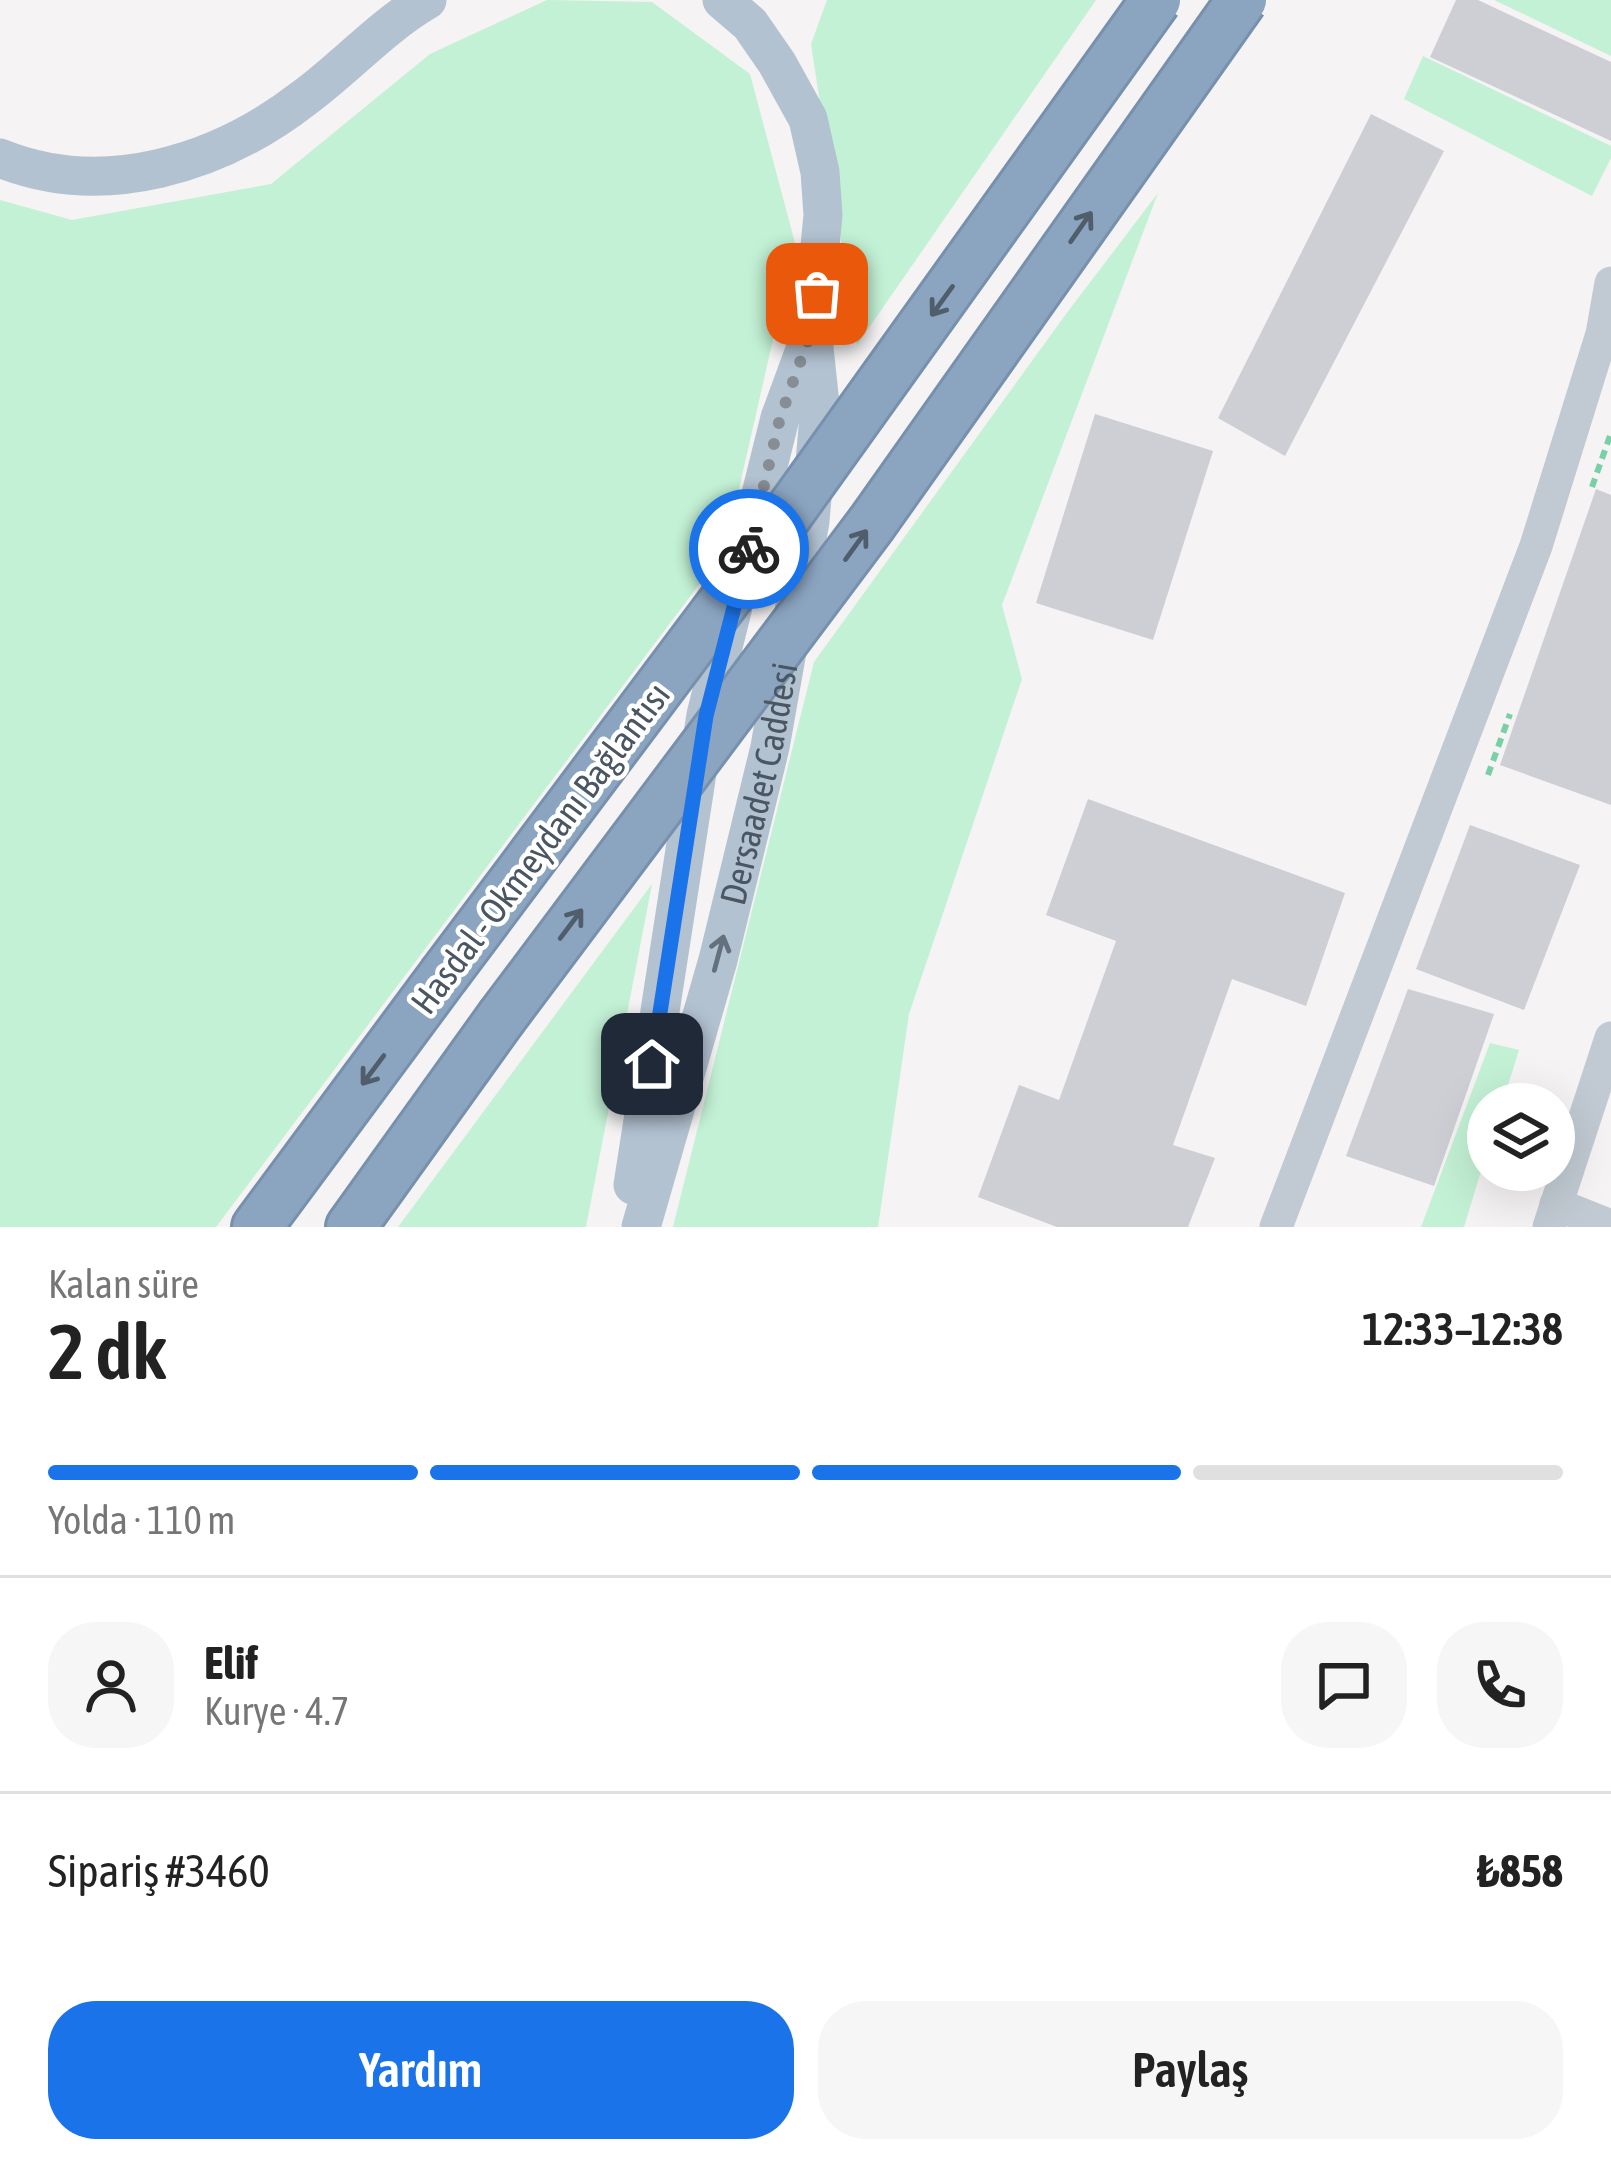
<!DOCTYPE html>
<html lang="tr">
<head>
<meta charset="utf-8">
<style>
  body { margin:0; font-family:"Asap Condensed",sans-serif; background:#f6f6f6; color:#222; height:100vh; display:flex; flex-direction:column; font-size:45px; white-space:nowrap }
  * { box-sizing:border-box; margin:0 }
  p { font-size:39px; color:#767676 }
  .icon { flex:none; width:66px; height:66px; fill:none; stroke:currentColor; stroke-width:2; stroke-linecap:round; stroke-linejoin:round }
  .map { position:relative; height:1227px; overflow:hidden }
  .panel { display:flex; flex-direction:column; background:#fff; flex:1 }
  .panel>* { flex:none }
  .fabs { position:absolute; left:1467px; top:1083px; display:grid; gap:24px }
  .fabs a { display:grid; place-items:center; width:108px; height:108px; border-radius:50%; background:#fff; box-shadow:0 12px 48px #0002; font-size:60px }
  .pin { position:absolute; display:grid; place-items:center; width:102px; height:102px; color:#fff; margin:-51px; border-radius:24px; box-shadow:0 6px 18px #0006 }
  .courier { position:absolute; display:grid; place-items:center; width:120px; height:120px; margin:-60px; border:9px solid #1a73e8; border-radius:50%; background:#fff; color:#222; box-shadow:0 3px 15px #0007 }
  .headline em { font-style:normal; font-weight:600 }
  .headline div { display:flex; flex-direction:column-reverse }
  .headline { display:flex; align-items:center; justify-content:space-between; height:204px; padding:0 48px }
  h1 { font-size:78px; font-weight:600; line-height:90px }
  .bar { display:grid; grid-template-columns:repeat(4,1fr); gap:18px 12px; align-content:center; height:144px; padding:0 48px }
  .bar i { height:15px; border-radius:9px; background:#e0e0e0 }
  .bar .on { background:#1a73e8 }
  .bar p { grid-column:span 4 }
  .line { display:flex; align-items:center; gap:30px; padding:0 48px; border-top:3px solid #e0e0e0 }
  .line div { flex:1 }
  .round { display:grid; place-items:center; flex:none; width:126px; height:126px; border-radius:48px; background:#f6f6f6 }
  .cta { display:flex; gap:24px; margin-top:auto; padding:24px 48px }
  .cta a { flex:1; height:138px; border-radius:48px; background:#1a73e8; color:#fff; font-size:48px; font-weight:600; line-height:138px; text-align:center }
  .cta a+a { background:#f6f6f6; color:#222 }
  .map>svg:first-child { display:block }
  .green { fill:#c3f1d5 }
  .building { fill:#cdcfd5 }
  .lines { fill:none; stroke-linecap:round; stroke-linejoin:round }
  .highway-casing { stroke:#7690ad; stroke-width:54 }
  .path { stroke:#7ad0a6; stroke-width:6; stroke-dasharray:9 6; stroke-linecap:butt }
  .minor { stroke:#c1cad2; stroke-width:33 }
  .major { stroke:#b3c2d1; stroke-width:39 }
  .highway { stroke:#8ba5c1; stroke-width:48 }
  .highway-bridge-casing { stroke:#7690ad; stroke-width:54; stroke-linecap:butt }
  .highway-bridge { stroke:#8ba5c1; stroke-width:48 }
  .oneway { stroke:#505e6b }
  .oneway2 { stroke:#64717d }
  .done { stroke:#868d94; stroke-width:12; stroke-dasharray:0 21.6 }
  .route { stroke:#1a73e8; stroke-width:15 }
  .labels { text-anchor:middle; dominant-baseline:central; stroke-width:9; stroke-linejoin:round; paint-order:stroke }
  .street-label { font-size:36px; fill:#4a5661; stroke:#fff }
</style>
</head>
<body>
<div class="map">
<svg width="1611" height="1227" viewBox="0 0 1611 1227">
  <rect width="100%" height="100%" fill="#f5f3f3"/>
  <!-- green -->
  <g class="green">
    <path d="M 547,0 L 652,2 L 750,74 L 795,243 L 725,550 L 216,1227 L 0,1227 L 0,200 L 72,220 L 271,184 L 430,54 Z"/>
    <path d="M 827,0 L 1096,0 L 857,345 L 811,44 Z"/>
    <path d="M 1494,0 L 1611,0 L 1611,56 Z"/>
    <path d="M 1423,56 L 1611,146 L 1611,158 L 1592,196 L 1404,99 Z"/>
    <path d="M 1158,193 L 1002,605 L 1022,679 L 909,1014 L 878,1227 L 673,1227 L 814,662 L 1066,314 Z"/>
    <path d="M 652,884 L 586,1227 L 398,1227 Z"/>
    <path d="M 1490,1043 L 1519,1050 L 1502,1104 L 1488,1104 L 1488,1148 L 1464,1227 L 1421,1227 Z"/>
  </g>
  <!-- building -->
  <g class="building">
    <path d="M 1456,0 L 1478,0 L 1611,62 L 1611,141 L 1430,57 Z"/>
    <path d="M 1371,114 L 1444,151 L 1285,456 L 1218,418 Z"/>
    <path d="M 1095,414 L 1213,451 L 1153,640 L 1036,603 Z"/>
    <path d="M 1596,489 L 1611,495 L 1611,805 L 1500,765 Z"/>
    <path d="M 1088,799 L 1345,893 L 1306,1006 L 1232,979 L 1173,1145 L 1215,1158 L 1188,1227 L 1057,1227 L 978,1197 L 1019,1085 L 1059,1100 L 1116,941 L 1046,915 Z"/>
    <path d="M 1470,825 L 1580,865 L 1524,1010 L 1416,969 Z"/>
    <path d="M 1408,989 L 1494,1014 L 1434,1186 L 1346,1156 Z"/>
  </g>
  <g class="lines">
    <defs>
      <g id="highway">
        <path d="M 257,1227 L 443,976"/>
        <path d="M 351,1227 L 501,1018"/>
      </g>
    </defs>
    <!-- highway casing -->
    <use href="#highway" class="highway-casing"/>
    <!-- path -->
    <g class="path">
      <path d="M 1592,487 L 1611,433"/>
      <path d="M 1488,775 L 1510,714"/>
    </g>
    <!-- minor -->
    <g class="minor">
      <path d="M 1556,1204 L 1611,1226"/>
      <path d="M 1276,1227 L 1536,546 L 1602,334 L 1611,283"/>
      <path d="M 1549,1227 L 1611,1038"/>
    </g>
    <!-- major -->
    <g class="major">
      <path d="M 0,158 C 104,200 219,164 304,98 C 346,67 381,27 427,0"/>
      <path d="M 633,1185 L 706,715 L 780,418 L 809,339"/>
      <path id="s1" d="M 641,1227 L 718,960 L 770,747 L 810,521 L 820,404 L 812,329 L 823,215 L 820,172 L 808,119 L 777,63 L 750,24 L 722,0"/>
    </g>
    <!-- highway -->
    <use href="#highway" class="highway"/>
    <defs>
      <g id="highway-bridge">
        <path d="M 443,976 L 752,564 L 1156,0"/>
        <path d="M 501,1018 L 872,523 L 1242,0"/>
      </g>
    </defs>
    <!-- highway-bridge casing -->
    <use href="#highway-bridge" class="highway-bridge-casing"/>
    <!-- highway-bridge -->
    <use href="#highway-bridge" class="highway-bridge"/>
  </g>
  <!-- one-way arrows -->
  <defs><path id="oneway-shaft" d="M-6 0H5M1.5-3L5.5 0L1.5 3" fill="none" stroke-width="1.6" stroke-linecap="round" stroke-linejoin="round" transform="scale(3)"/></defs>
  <g class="oneway">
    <use href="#oneway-shaft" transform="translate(1081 227) rotate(-55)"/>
    <use href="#oneway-shaft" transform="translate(942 301) rotate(126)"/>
    <use href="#oneway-shaft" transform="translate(856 545) rotate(-54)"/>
    <use href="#oneway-shaft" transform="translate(571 924) rotate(-53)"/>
    <use href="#oneway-shaft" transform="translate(373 1070) rotate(127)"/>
  </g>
  <use class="oneway2" href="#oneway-shaft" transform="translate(719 953) rotate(-75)"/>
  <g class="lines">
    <!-- done -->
    <path class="done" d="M 749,549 L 780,418 L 812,329 L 817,294"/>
    <!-- route -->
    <path class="route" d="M 652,1064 L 706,716 L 749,549"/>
  </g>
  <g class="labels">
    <!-- street labels -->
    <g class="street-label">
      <text stroke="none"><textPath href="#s1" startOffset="459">Dersaadet Caddesi</textPath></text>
      <text transform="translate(540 848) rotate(-53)">Hasdal - Okmeydanı Bağlantısı</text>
    </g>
  </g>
</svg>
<div class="fabs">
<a><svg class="icon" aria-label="layers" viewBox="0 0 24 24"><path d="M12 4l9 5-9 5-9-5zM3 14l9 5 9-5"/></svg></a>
</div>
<div class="pin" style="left:817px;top:294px;background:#ea580c"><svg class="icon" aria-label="bag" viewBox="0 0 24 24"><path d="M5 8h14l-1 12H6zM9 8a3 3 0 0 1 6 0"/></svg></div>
<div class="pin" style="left:652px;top:1064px;background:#1f2937"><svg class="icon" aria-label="home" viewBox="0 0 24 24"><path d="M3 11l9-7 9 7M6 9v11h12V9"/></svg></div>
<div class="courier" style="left:749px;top:549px"><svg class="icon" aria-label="bike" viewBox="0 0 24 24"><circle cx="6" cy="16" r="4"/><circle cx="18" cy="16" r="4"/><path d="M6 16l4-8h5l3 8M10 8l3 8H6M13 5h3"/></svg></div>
</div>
<section class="panel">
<div class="headline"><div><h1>2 dk</h1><p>Kalan süre</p></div><em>12:33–12:38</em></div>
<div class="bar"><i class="on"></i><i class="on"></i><i class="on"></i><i></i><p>Yolda · 110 m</p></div>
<div class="line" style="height:216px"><a class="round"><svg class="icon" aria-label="person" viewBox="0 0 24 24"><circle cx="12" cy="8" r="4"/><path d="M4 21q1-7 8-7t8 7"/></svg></a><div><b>Elif</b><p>Kurye · 4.7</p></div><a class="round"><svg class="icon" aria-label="chat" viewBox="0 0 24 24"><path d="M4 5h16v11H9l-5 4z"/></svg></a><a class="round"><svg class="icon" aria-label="phone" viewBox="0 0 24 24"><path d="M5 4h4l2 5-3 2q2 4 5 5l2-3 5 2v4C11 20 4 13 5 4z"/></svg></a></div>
<div class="line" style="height:156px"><div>Sipariş #3460</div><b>₺858</b></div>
<div class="cta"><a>Yardım</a><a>Paylaş</a></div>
</section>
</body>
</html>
